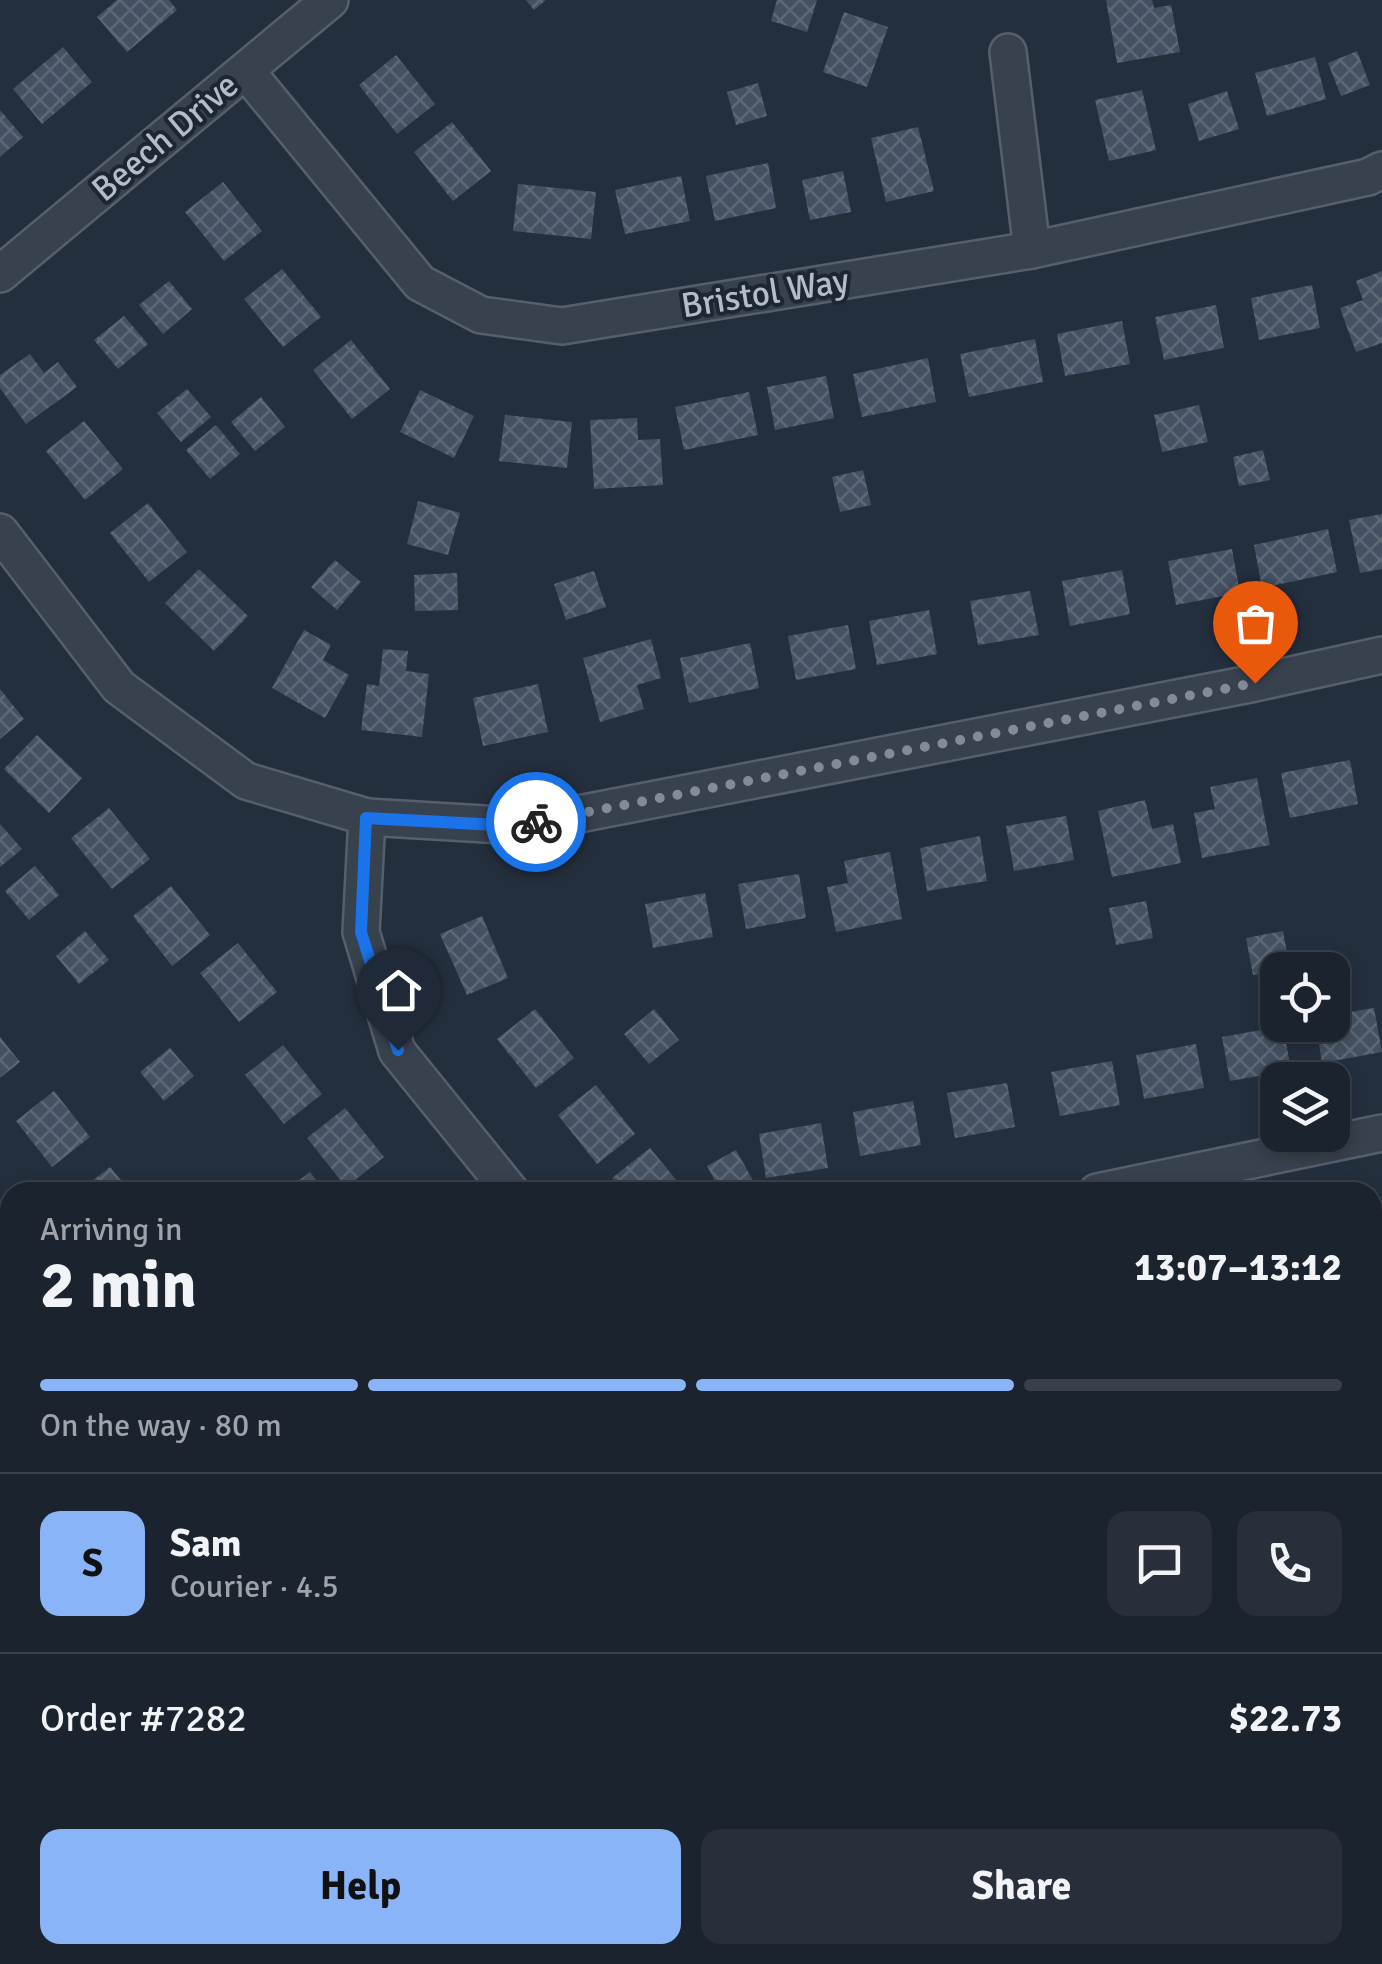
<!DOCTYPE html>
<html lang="en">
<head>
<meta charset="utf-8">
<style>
  body { margin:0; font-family:Signika,sans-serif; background:#282f3a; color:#f1f3f6; height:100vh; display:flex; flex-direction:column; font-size:38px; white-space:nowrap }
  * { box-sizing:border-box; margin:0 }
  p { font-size:32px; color:#a0a4aa }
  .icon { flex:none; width:55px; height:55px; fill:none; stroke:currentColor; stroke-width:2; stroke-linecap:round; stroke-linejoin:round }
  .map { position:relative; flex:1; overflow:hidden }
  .details { position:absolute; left:0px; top:1182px; width:1382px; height:782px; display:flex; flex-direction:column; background:#1b232e; border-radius:30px 30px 0 0; box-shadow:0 5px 15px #0003,0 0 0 2px #39404a }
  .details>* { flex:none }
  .controls { position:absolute; left:1260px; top:952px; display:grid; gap:20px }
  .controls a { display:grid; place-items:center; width:90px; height:90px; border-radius:20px; background:#1b232e; box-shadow:0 5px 15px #0003,0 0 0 2px #39404a; font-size:50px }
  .pin { position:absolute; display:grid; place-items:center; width:85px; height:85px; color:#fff; margin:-102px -42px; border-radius:50% 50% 50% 0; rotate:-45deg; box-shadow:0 0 10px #0007 }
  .pin .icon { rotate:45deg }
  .courier { position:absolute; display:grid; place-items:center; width:100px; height:100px; margin:-50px; border:8px solid #1a73e8; border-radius:50%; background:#fff; color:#222; box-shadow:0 2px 12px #0007 }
  .summary em { font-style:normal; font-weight:800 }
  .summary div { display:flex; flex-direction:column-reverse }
  .summary { display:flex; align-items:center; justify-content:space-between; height:170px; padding:0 40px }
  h1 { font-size:65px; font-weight:800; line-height:75px }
  .bar { display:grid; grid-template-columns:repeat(4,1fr); gap:15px 10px; align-content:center; height:120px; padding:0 40px }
  .bar i { height:12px; border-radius:8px; background:#39404a }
  .bar .current { background:#8ab4f8 }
  .bar p { grid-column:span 4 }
  .line { display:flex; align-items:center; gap:25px; padding:0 40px; border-top:2px solid #39404a }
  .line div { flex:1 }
  .round { display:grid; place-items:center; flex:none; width:105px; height:105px; border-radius:20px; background:#282f3a }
  .cta { display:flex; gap:20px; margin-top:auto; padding:20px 40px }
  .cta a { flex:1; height:115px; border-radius:20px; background:#8ab4f8; color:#111; font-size:40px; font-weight:800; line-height:115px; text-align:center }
  .cta a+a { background:#282f3a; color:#f1f3f6 }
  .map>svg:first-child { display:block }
  .building { fill:url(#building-cross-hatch) }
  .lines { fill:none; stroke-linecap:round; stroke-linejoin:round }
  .minor-casing { stroke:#565f6c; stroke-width:40 }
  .minor { stroke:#38414e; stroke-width:35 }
  .done { stroke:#828b98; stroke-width:10; stroke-dasharray:0 18 }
  .route { stroke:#1a73e8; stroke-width:12 }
  .labels { text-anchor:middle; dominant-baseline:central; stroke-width:8; stroke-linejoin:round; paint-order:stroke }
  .street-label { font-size:35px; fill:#b4bcc9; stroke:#1d2633 }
</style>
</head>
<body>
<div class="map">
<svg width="1382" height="1964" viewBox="0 0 1382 1964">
  <defs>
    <pattern id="building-cross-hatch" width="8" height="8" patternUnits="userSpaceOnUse" patternTransform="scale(2.5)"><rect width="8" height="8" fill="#455162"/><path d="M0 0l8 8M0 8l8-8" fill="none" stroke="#5d6877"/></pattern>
  </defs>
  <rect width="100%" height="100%" fill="#242f3e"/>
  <!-- building -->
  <g class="building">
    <path d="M 117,0 L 169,0 L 177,10 L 127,52 L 97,17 Z"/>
    <path d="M 526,0 L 546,0 L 534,10 Z"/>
    <path d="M 777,0 L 817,0 L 807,32 L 771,21 Z"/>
    <path d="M 1106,0 L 1152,0 L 1154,8 L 1171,5 L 1180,52 L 1117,63 Z"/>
    <path d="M 844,12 L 888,27 L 867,87 L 823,72 Z"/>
    <path d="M 63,47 L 92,82 L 42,124 L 13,89 Z"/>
    <path d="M 1357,51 L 1370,85 L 1341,96 L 1328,63 Z"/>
    <path d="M 396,55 L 435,104 L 397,134 L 359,85 Z"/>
    <path d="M 1315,57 L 1326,99 L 1267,116 L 1255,73 Z"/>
    <path d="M 758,83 L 767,116 L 736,125 L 727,92 Z"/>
    <path d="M 1142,90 L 1156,150 L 1109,161 L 1095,100 Z"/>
    <path d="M 1227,91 L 1239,129 L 1199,141 L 1188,104 Z"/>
    <path d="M 0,110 L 23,137 L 0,157 Z"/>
    <path d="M 452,122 L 491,171 L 453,201 L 414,152 Z"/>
    <path d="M 918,127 L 934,191 L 886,202 L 871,138 Z"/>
    <path d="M 768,163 L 776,208 L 715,221 L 706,176 Z"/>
    <path d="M 843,171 L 851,212 L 810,220 L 802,180 Z"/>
    <path d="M 681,176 L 690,221 L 625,234 L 615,190 Z"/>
    <path d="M 223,182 L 262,231 L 224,261 L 185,212 Z"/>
    <path d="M 518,184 L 596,192 L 591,239 L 513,231 Z"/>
    <path d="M 282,269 L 321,317 L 283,347 L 244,299 Z"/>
    <path d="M 1382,271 L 1382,343 L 1356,352 L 1340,308 L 1363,300 L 1356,281 Z"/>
    <path d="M 169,281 L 192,309 L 163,334 L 139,305 Z"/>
    <path d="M 1312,285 L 1320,328 L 1259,340 L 1251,298 Z"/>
    <path d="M 1216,305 L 1224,348 L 1164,360 L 1155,317 Z"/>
    <path d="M 124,316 L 148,344 L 118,369 L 94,340 Z"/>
    <path d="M 1122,321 L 1130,364 L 1065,376 L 1057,334 Z"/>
    <path d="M 1035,339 L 1043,382 L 969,397 L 960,354 Z"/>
    <path d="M 351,340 L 390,389 L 352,419 L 313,370 Z"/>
    <path d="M 30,354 L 44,373 L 58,362 L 77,387 L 26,424 L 0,388 L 0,375 Z"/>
    <path d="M 928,358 L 936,402 L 862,417 L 853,374 Z"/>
    <path d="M 826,376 L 834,418 L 775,430 L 767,387 Z"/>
    <path d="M 187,389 L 211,417 L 181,442 L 157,413 Z"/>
    <path d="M 420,390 L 474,416 L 454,458 L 400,432 Z"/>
    <path d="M 749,392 L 758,435 L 684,450 L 675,407 Z"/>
    <path d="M 261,397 L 285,427 L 255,451 L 231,422 Z"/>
    <path d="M 1199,405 L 1208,442 L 1162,452 L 1154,415 Z"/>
    <path d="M 505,415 L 572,422 L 567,468 L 499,461 Z"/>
    <path d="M 637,418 L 638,440 L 660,439 L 663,485 L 594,489 L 590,420 Z"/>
    <path d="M 84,421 L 123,469 L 85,500 L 46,451 Z"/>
    <path d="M 216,425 L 240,454 L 210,479 L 186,450 Z"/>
    <path d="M 1263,450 L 1270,480 L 1239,486 L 1233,457 Z"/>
    <path d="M 863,470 L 871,505 L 840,512 L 832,477 Z"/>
    <path d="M 418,501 L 460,513 L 448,555 L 407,544 Z"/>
    <path d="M 148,503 L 187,552 L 149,582 L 110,533 Z"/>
    <path d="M 1382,514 L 1382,569 L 1360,573 L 1349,520 Z"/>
    <path d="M 1328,529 L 1337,572 L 1262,588 L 1254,545 Z"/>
    <path d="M 1232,549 L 1240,593 L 1176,605 L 1168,561 Z"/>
    <path d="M 335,560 L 361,582 L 337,610 L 311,587 Z"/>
    <path d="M 199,569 L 248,616 L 214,651 L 165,603 Z"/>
    <path d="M 1122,570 L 1130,614 L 1070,626 L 1062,581 Z"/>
    <path d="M 594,571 L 606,607 L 566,620 L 554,584 Z"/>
    <path d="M 457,573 L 458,610 L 415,611 L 414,575 Z"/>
    <path d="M 1030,591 L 1039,635 L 978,645 L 970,601 Z"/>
    <path d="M 929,610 L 937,654 L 877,665 L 869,621 Z"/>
    <path d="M 848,625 L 856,669 L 796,680 L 788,636 Z"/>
    <path d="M 304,630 L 331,645 L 323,660 L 349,675 L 325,718 L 272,688 Z"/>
    <path d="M 651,639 L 661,678 L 637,685 L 644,709 L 600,722 L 583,658 Z"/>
    <path d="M 750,643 L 759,688 L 689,703 L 680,658 Z"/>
    <path d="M 383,649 L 408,651 L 406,671 L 429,674 L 422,737 L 361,730 L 367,684 L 379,686 Z"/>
    <path d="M 538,684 L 548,732 L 483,746 L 473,698 Z"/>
    <path d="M 0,689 L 24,719 L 0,739 Z"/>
    <path d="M 37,735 L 82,778 L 49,813 L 4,769 Z"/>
    <path d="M 1350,760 L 1358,804 L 1290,818 L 1281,773 Z"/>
    <path d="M 1257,778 L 1270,845 L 1202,858 L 1194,813 L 1215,809 L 1210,787 Z"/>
    <path d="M 1145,800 L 1152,829 L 1173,824 L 1181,863 L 1112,877 L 1098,811 Z"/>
    <path d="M 109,808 L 150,859 L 112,889 L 71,838 Z"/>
    <path d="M 1066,816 L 1074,860 L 1014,871 L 1006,826 Z"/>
    <path d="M 0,824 L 22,849 L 0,867 Z"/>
    <path d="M 980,836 L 987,881 L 927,891 L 920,848 Z"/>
    <path d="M 890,852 L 902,919 L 836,932 L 827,887 L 848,883 L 844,861 Z"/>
    <path d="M 35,866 L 59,895 L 29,920 L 5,891 Z"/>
    <path d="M 799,874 L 806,918 L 746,929 L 738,884 Z"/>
    <path d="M 171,886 L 210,935 L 172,966 L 133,916 Z"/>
    <path d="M 705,893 L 713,937 L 653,948 L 645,904 Z"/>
    <path d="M 1146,901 L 1153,938 L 1116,945 L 1109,908 Z"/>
    <path d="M 482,916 L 508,978 L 467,995 L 440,934 Z"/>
    <path d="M 85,931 L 109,960 L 79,984 L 56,956 Z"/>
    <path d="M 1283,931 L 1290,968 L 1253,975 L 1246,938 Z"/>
    <path d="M 238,943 L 277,992 L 239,1022 L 200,973 Z"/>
    <path d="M 1374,1008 L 1382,1052 L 1322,1063 L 1316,1025 L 1332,1025 L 1332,1015 Z"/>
    <path d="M 535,1009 L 574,1058 L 536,1088 L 497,1039 Z"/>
    <path d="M 654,1009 L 679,1040 L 649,1064 L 624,1034 Z"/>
    <path d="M 1283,1026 L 1291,1070 L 1230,1081 L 1222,1037 Z"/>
    <path d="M 0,1037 L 20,1062 L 0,1078 Z"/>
    <path d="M 1196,1044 L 1204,1088 L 1144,1099 L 1136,1055 Z"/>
    <path d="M 283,1045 L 322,1094 L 284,1124 L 245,1075 Z"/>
    <path d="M 170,1048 L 194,1076 L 164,1101 L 140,1072 Z"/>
    <path d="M 1112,1061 L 1120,1105 L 1060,1116 L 1051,1072 Z"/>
    <path d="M 1007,1083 L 1015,1127 L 955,1138 L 947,1093 Z"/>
    <path d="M 596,1085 L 635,1134 L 597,1164 L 558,1115 Z"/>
    <path d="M 54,1091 L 90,1137 L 52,1167 L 16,1121 Z"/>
    <path d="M 913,1101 L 921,1145 L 860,1156 L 853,1112 Z"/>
    <path d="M 345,1108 L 384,1157 L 346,1187 L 307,1138 Z"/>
    <path d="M 821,1123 L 828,1168 L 766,1178 L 759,1134 Z"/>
    <path d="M 650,1148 L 686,1192 L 624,1192 L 612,1178 Z"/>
    <path d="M 736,1150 L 756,1186 L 744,1192 L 721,1192 L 707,1166 Z"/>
    <path d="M 110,1167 L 131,1192 L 78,1192 Z"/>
    <path d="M 310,1172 L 325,1192 L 299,1192 L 293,1185 Z"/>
    <path d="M 1382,1228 L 1382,1274 L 1372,1275 L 1372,1230 Z"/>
    <path d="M 1382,1326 L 1382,1354 L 1377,1355 L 1372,1329 Z"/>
    <path d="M 10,1407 L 10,1466 L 0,1453 L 0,1415 Z"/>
    <path d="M 0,1495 L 10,1508 L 10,1516 L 0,1524 Z"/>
    <path d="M 3,1588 L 10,1596 L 10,1632 L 0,1640 L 0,1591 Z"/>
    <path d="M 0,1701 L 10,1713 L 10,1747 L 0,1755 Z"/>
    <path d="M 89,1955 L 137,1955 L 138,1964 L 90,1964 Z"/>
    <path d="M 385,1955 L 411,1955 L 400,1964 L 392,1964 Z"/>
    <path d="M 669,1955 L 691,1955 L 680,1964 L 676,1964 Z"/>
    <path d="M 726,1955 L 739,1955 L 746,1964 L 714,1964 Z"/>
    <path d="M 944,1955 L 1015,1955 L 1022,1964 L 951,1964 Z"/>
  </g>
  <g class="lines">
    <defs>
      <g id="minor">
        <path d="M 1008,52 L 1032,250"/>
        <path d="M 246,71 L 420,283 L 481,315 L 562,326 L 1032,250 L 1368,177 L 1382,170"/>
        <path d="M 0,274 L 330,0"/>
        <path d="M 0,532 L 119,687 L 246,781 L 367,817 L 517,826 L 1255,683 L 1382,655"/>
        <path d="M 367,817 L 361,932 L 397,1051 L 511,1192"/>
        <path d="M 1097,1192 L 1382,1133"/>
        <path d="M 0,1253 L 10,1265"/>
        <path d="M 1372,1631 L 1382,1629"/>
        <path d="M 566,1955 L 573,1964"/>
        <path d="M 1122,1955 L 1129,1964"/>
      </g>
    </defs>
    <!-- minor casing -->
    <use href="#minor" class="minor-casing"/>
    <!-- minor -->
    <use href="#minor" class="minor"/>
  </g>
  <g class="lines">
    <!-- done -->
    <path class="done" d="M 536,822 L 1255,683"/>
    <!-- route -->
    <path class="route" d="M 398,1050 L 361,932 L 366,818 L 517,826 L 536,822"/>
  </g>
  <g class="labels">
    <!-- street labels -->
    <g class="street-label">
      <text transform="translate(165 137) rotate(-40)">Beech Drive</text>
      <text transform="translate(765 293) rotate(-9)">Bristol Way</text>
    </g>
  </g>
</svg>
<div class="controls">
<a><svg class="icon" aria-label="locate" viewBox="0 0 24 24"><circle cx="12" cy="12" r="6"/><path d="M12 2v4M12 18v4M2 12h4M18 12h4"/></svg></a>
<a><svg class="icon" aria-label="layers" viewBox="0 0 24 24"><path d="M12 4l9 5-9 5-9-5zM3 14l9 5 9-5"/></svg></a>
</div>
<div class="pin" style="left:1255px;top:683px;background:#ea580c"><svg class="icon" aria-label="bag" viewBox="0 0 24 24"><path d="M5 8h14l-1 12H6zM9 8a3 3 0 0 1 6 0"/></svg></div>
<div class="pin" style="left:398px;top:1050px;background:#1f2937"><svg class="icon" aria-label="home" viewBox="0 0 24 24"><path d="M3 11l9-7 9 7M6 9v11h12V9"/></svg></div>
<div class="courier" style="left:536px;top:822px"><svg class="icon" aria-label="bike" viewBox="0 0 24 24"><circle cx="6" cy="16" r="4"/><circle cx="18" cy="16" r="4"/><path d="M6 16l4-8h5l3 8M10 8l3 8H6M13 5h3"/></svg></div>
<section class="details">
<div class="summary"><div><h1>2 min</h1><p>Arriving in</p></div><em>13:07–13:12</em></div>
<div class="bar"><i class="current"></i><i class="current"></i><i class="current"></i><i></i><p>On the way · 80 m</p></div>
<div class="line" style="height:180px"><b class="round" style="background:#8ab4f8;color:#111">S</b><div><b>Sam</b><p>Courier · 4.5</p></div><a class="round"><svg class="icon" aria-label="chat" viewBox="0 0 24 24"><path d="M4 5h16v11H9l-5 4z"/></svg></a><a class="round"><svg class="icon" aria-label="phone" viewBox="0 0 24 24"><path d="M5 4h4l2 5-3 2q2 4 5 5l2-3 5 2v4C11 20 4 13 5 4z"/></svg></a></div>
<div class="line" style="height:130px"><div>Order #7282</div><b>$22.73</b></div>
<div class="cta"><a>Help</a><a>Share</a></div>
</section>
</div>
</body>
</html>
